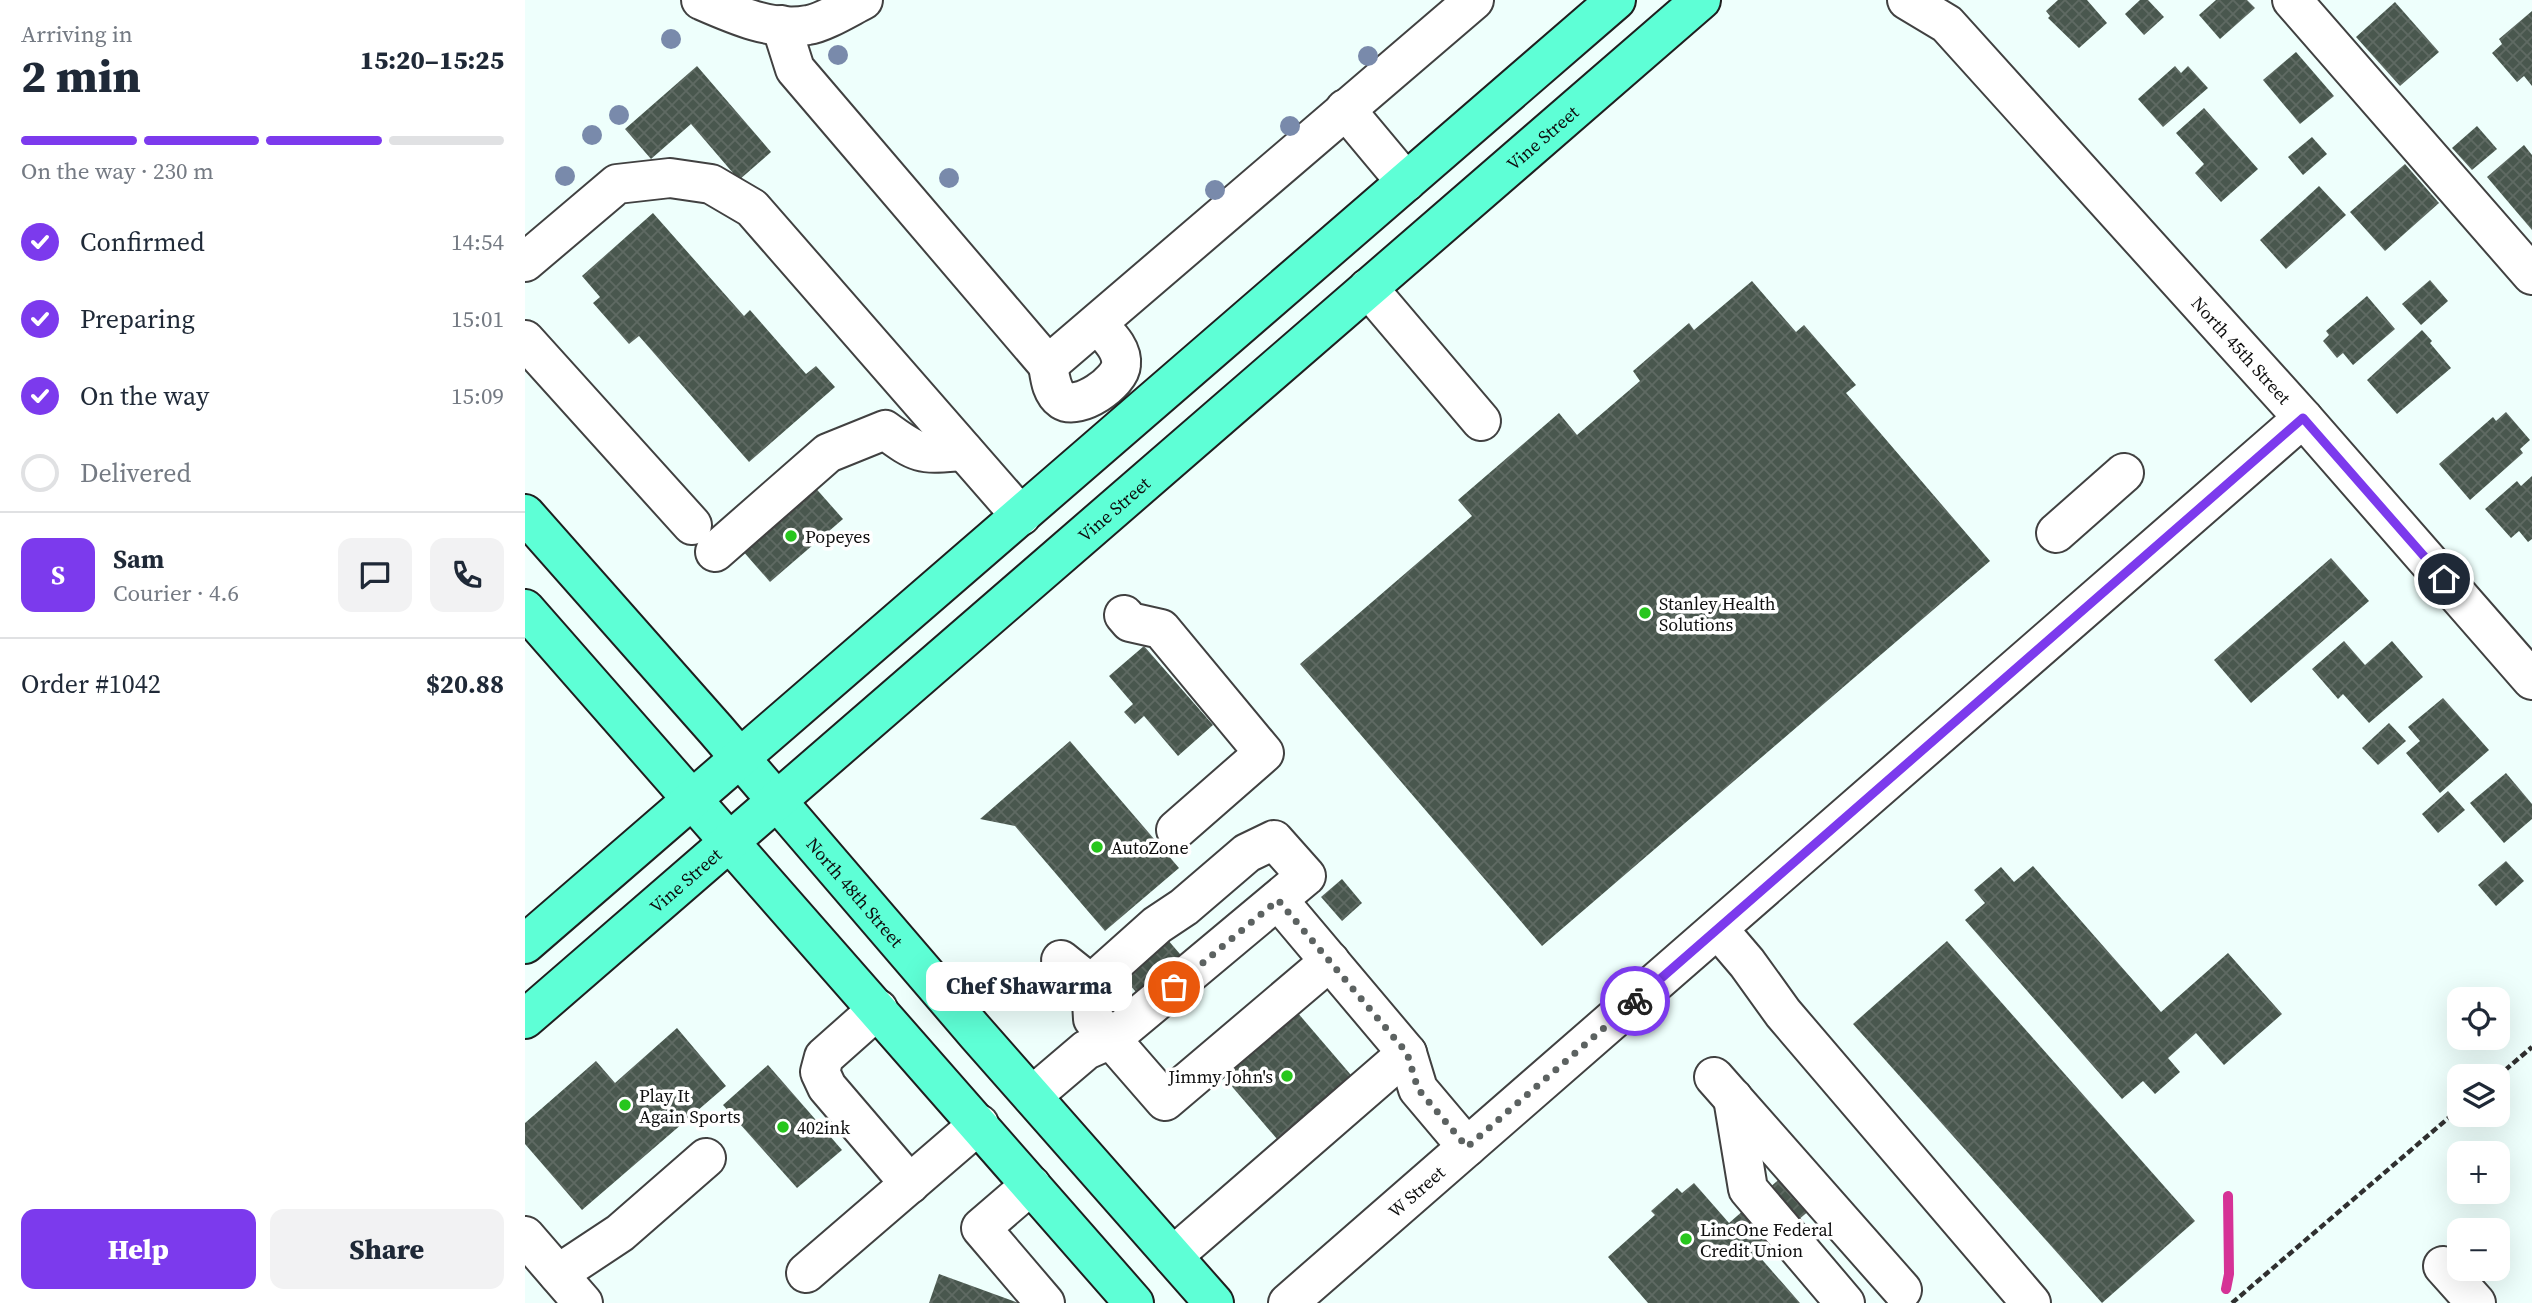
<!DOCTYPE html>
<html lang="en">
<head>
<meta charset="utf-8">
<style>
  body { margin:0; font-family:"Source Serif 4",serif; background:#f2f2f3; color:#1f2937; height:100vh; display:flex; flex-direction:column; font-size:26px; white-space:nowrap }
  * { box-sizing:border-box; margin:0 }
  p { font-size:23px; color:#747a83 }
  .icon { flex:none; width:38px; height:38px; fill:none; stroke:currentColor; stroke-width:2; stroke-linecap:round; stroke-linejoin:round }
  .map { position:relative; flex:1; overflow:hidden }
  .sheet { display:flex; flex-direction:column; background:#fff; width:525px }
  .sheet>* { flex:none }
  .tools { position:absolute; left:1922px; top:987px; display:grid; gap:14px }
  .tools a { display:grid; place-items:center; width:63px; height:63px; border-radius:14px; background:#fff; box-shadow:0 7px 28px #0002; font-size:35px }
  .pin { position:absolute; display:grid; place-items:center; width:60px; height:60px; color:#fff; margin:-30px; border:4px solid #fff; border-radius:50%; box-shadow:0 2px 7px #0007 }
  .courier { position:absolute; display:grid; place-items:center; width:70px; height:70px; margin:-35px; border:5px solid #7c3aed; border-radius:50%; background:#fff; color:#222; box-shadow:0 2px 9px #0007 }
  .bubble { position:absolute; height:49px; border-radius:14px; background:#fff; box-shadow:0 7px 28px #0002; font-size:23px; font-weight:800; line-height:49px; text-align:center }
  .overview em { font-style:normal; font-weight:800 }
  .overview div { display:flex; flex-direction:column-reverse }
  .overview { display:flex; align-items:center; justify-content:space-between; height:119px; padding:0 21px }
  h1 { font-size:46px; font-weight:800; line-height:52px }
  .bar { display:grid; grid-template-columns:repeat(4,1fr); gap:10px 7px; align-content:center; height:84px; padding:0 21px }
  .bar i { height:9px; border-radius:5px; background:#e0e1e3 }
  .bar .on { background:#7c3aed }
  .bar p { grid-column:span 4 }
  .line { display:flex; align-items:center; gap:18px; padding:0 21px; border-top:2px solid #e0e1e3 }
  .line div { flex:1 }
  .round { display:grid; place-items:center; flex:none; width:74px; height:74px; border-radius:14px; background:#f2f2f3 }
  ol { padding:0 21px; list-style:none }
  li { display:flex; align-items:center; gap:21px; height:77px }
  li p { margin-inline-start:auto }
  li .icon { padding:7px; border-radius:50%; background:#7c3aed; color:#fff; stroke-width:4 }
  li:last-child { color:#747a83 }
  li i { width:38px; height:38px; border:4px solid #e0e1e3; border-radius:50% }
  .primary-button { display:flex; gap:14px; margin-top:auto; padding:14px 21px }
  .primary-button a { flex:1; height:80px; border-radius:14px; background:#7c3aed; color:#fff; font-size:28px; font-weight:800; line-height:80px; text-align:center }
  .primary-button a+a { background:#f2f2f3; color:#1f2937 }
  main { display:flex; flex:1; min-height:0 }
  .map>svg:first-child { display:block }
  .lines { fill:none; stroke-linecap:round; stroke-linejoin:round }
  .stream { stroke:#d53296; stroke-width:10 }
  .building { fill:url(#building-cross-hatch) }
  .minor-casing { stroke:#414141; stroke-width:42 }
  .major-casing { stroke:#1f1f1f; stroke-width:42 }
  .path { stroke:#303030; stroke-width:4.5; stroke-dasharray:7 3.5; stroke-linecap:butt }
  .minor { stroke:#fff; stroke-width:38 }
  .major { stroke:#5effd6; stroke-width:38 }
  .tree { fill:#798aab }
  .done { stroke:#5c6261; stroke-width:7; stroke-dasharray:0 12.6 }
  .route { stroke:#7c3aed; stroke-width:9 }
  .poi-dot { fill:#27c61d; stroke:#fff; stroke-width:2.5 }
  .labels { text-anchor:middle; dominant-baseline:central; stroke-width:7; stroke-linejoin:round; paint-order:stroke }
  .street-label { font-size:18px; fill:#0e0e0e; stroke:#fff }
  .poi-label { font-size:18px; fill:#0e0e0e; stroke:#fff; text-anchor:start }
</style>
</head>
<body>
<main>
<section class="sheet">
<div class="overview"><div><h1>2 min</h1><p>Arriving in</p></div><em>15:20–15:25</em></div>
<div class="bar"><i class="on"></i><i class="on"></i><i class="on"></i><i></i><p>On the way · 230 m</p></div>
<ol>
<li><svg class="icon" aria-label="check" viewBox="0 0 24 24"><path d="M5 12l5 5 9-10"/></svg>Confirmed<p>14:54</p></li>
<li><svg class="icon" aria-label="check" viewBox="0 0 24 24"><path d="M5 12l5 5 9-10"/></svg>Preparing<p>15:01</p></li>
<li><svg class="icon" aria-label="check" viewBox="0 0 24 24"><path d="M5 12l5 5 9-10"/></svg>On the way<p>15:09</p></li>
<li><i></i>Delivered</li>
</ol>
<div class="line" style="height:126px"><b class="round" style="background:#7c3aed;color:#fff">S</b><div><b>Sam</b><p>Courier · 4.6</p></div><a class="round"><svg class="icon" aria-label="chat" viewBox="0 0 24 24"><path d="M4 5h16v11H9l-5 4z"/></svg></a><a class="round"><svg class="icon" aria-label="phone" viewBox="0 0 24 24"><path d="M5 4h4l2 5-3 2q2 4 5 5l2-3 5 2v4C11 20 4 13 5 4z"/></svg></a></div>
<div class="line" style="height:91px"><div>Order #1042</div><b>$20.88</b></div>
<div class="primary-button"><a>Help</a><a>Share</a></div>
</section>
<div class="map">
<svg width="2007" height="1303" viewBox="0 0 2007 1303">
  <defs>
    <pattern id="building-cross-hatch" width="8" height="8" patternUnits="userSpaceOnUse" patternTransform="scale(1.75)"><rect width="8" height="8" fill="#49574e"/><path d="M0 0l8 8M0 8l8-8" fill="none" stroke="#5f6a63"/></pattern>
  </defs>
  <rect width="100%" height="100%" fill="#eefffc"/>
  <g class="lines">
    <!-- stream -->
    <path class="stream" d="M 1701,1289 L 1704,1274 L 1703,1196"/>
  </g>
  <!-- building -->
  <g class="building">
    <path d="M 1533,0 L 1562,0 L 1582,23 L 1554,48 L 1523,18 L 1525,16 L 1521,11 Z"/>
    <path d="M 1615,0 L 1623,0 L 1639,17 L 1619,35 L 1600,14 Z"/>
    <path d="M 1691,0 L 1722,0 L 1730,8 L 1695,39 L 1674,15 Z"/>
    <path d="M 1870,2 L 1914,52 L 1875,86 L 1831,37 Z"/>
    <path d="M 2007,11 L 2007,86 L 1999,76 L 1992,82 L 1967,53 L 1977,44 L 1974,39 Z"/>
    <path d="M 1771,52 L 1809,96 L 1775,124 L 1738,80 Z"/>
    <path d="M 172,66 L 246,152 L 214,180 L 166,124 L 126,159 L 100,129 Z"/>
    <path d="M 1650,66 L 1656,73 L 1663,66 L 1683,88 L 1638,127 L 1613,99 Z"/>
    <path d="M 1679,108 L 1733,169 L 1696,202 L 1670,173 L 1679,164 L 1651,133 Z"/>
    <path d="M 1952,126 L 1972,149 L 1947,170 L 1927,148 Z"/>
    <path d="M 1787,137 L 1802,154 L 1778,175 L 1763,157 Z"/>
    <path d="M 1999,145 L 2007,155 L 2007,230 L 1962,177 Z"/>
    <path d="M 1880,164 L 1914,203 L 1860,251 L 1825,212 Z"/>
    <path d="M 1794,186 L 1821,215 L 1761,269 L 1735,240 Z"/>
    <path d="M 128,213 L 219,316 L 225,310 L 281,374 L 291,366 L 310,387 L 224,462 L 114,336 L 104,344 L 68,303 L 75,297 L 57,276 Z"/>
    <path d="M 1905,280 L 1923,301 L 1896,325 L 1877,304 Z"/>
    <path d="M 1227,281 L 1271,332 L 1279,325 L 1331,385 L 1321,393 L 1465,561 L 1017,946 L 775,664 L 947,516 L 933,500 L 1034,413 L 1052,435 L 1115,381 L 1108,371 L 1164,323 L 1169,330 Z"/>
    <path d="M 1842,296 L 1870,329 L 1828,365 L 1818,353 L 1812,358 L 1798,341 L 1804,335 L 1801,331 Z"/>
    <path d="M 1897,330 L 1907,341 L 1905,343 L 1926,368 L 1872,414 L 1842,380 Z"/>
    <path d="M 1981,412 L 2005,440 L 1995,449 L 1998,453 L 1945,500 L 1914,464 L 1968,417 L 1971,421 Z"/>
    <path d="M 2007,476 L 2007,539 L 2003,542 L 1994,531 L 1986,538 L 1960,509 L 1992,481 L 1996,486 Z"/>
    <path d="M 287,484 L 318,519 L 245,582 L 217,550 Z"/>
    <path d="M 1806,558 L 1844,601 L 1726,703 L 1689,660 Z"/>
    <path d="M 1819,641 L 1840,665 L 1867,641 L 1898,677 L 1844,723 L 1818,694 L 1813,699 L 1787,669 Z"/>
    <path d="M 619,646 L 688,725 L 653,756 L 619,716 L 610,724 L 599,712 L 608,704 L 584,676 Z"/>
    <path d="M 1918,698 L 1964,750 L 1915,793 L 1881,753 L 1895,741 L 1883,727 Z"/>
    <path d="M 1864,723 L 1881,741 L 1853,765 L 1837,748 Z"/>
    <path d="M 545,741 L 654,868 L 580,931 L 490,826 L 455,819 Z"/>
    <path d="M 1981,773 L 2007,804 L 2007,819 L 1979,843 L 1945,803 Z"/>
    <path d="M 1923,791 L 1940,810 L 1913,833 L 1897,814 Z"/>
    <path d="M 1981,861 L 1999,881 L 1971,906 L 1953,885 Z"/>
    <path d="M 1508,866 L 1636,1012 L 1703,953 L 1757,1014 L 1699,1065 L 1671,1033 L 1643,1058 L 1655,1072 L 1630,1094 L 1618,1081 L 1597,1099 L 1440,920 L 1460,903 L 1449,890 L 1476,867 L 1489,882 Z"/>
    <path d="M 817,879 L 837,903 L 817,921 L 796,897 Z"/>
    <path d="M 636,932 L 661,961 L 617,999 L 592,970 Z"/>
    <path d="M 1422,941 L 1670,1221 L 1577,1303 L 1328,1024 Z"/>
    <path d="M 772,1012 L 826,1075 L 752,1139 L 698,1076 Z"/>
    <path d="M 152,1028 L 201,1086 L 57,1210 L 0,1144 L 0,1123 L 71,1061 L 90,1083 Z"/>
    <path d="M 243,1065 L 317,1150 L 272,1188 L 198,1105 Z"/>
    <path d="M 1266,1169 L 1294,1202 L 1233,1255 L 1275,1303 L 1123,1303 L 1083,1257 L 1130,1215 L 1126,1211 L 1152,1188 L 1157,1193 L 1169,1183 L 1204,1223 Z"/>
    <path d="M 414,1274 L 494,1303 L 404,1303 Z"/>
  </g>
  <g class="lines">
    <defs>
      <g id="minor">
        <path d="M 176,0 C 208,14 248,32 283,25 C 298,23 324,7 338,0"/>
        <path id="s1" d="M 1382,0 L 1422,24 L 1778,418 L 2007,680"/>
        <path d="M 1767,0 L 2007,275"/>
        <path d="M 256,25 L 270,69 L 523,365 L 949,0"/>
        <path d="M 820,109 L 881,182"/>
        <path d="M 0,262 L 92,184 L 145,178 L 186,184 L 227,208 L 496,516"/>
        <path d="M 843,288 L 956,421"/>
        <path d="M 0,340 L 167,525"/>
        <path d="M 523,365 C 525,377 526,392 537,400 C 554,411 595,382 596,365 C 598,348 582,335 572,324"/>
        <path d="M 1531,533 L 1599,473"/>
        <path d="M 190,552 L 303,453 L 360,430 C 395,456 396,454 439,451"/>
        <path d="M 599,615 L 605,622 L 636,629 L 739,753 L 651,830"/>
        <path d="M 749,840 L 781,876 L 586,1039 L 568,1019 L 566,984 L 632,925 L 659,907 L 722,853 Z"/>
        <path d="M 753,900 L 882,1053 L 893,1089 L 942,1147"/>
        <path d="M 1193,929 L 1222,963 L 1258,1013 L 1506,1303"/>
        <path d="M 536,960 L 566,984"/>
        <path d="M 353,1009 L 299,1057 L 295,1072 L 302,1087 L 385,1184"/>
        <path d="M 1189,1077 L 1377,1290"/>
        <path d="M 507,1096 L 561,1050 L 586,1039 L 640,1101 L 805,961"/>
        <path d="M 1208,1098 L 1223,1189 L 1320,1303"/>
        <path d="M 506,1185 L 456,1228 L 520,1303"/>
        <path d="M 0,1236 L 58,1303"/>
        <path d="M 648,1256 L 882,1053"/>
        <path d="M 1918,1266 L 1951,1303"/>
        <path d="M 281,1273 L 454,1124"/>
        <path d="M 33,1274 L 95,1233 L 181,1158"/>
        <path id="s2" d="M 763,1303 L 1778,418"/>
      </g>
      <g id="major">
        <path id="s3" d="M 0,514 L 191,730 L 452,1034 L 689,1303"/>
        <path d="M 0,609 L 609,1303"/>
        <path d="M 0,944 L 1091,0"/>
        <path id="s4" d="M 0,1019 L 1176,0"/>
      </g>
    </defs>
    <!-- minor casing -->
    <use href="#minor" class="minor-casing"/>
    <!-- major casing -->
    <use href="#major" class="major-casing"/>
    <!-- path -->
    <g class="path">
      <path d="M 1972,1077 L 2007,1047"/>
      <path d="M 1707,1303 L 1934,1109"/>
    </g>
    <!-- minor -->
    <use href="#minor" class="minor"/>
    <!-- major -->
    <use href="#major" class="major"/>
  </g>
  <!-- trees -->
  <g class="tree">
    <circle cx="146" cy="39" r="10"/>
    <circle cx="313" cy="55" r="10"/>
    <circle cx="843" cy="56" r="10"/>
    <circle cx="94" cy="115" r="10"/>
    <circle cx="765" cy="126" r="10"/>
    <circle cx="67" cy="135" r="10"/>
    <circle cx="40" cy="176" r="10"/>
    <circle cx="424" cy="178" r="10"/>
    <circle cx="690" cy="190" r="10"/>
  </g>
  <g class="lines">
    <!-- done -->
    <path class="done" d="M 649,987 L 753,900 L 882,1053 L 893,1089 L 942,1147 L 1110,1001"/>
    <!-- route -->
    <path class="route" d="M 1110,1001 L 1778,418 L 1919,579"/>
  </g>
  <!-- markers -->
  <g class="poi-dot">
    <circle cx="266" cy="536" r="7"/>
    <circle cx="1120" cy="613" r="7"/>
    <circle cx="572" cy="847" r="7"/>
    <circle cx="762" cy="1076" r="7"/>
    <circle cx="100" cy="1105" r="7"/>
    <circle cx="258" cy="1127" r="7"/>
    <circle cx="1161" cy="1239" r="7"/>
  </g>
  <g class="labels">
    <!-- street labels -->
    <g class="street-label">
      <text stroke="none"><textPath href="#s4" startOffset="1346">Vine Street</textPath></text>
      <text stroke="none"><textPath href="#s1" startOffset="486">North 45th Street</textPath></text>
      <text stroke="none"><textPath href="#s4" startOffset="779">Vine Street</textPath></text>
      <text stroke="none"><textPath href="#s4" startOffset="212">Vine Street</textPath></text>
      <text stroke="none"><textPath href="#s3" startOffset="502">North 48th Street</textPath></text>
      <text stroke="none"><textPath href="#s2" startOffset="170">W Street</textPath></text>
    </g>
    <!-- poi labels -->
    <g class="poi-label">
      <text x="280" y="536">Popeyes</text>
      <text x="1134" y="603">Stanley Health<tspan x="1134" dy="21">Solutions</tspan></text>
      <text x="586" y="847">AutoZone</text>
      <text x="748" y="1076" text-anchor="end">Jimmy John's</text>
      <text x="114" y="1095">Play It<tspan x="114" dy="21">Again Sports</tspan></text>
      <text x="272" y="1127">402ink</text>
      <text x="1175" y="1229">LincOne Federal<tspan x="1175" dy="21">Credit Union</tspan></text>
    </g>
  </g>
</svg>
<div class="tools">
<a><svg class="icon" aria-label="locate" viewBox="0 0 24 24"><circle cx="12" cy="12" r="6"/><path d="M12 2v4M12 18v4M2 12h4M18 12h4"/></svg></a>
<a><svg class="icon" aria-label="layers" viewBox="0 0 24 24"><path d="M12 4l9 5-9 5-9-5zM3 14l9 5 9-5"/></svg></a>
<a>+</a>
<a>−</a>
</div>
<div class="pin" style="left:649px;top:987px;background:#ea580c"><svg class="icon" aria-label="bag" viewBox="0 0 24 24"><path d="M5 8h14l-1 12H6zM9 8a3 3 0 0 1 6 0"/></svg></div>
<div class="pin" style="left:1919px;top:579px;background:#1f2937"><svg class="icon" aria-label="home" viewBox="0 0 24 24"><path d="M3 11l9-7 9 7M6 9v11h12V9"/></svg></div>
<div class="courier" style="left:1110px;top:1001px"><svg class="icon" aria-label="bike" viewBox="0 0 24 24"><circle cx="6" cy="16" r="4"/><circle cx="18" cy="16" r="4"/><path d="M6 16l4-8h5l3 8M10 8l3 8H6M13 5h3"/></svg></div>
<div class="bubble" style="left:401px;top:962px;width:206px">Chef Shawarma</div>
</div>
</main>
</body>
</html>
